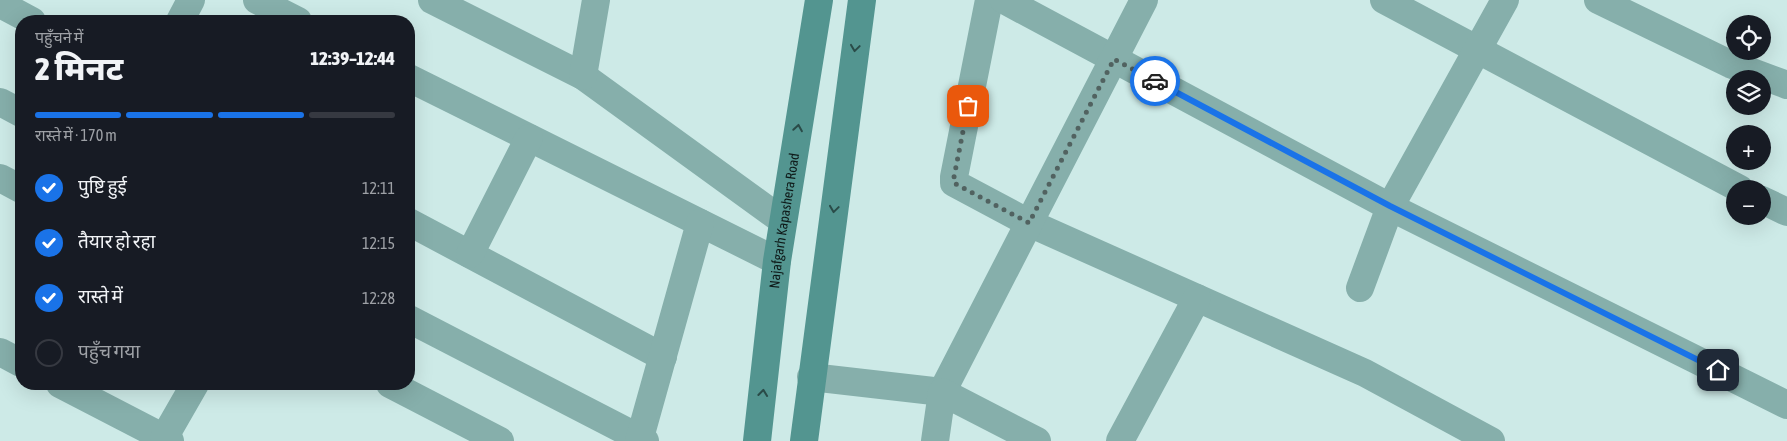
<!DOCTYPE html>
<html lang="hi">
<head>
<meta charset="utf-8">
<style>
  body { margin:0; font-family:"Asap Condensed","Noto Sans Devanagari",sans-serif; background:#20242c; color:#f1f3f6; height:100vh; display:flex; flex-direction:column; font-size:19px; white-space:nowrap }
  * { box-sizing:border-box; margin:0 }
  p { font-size:16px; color:#9ea1a6 }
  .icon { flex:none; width:28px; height:28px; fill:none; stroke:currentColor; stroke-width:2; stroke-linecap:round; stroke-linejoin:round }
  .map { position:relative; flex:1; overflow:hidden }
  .sheet { position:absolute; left:15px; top:15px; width:400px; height:375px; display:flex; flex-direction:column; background:#171b24; border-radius:20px; box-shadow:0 5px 20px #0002 }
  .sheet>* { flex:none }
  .fabs { position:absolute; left:1726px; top:15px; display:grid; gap:10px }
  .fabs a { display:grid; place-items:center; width:45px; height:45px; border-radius:50%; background:#171b24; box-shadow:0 5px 20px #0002; font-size:25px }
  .pin { position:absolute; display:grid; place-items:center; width:42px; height:42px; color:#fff; margin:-21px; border-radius:10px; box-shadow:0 2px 8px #0006 }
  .courier { position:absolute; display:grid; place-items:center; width:50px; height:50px; margin:-25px; border:4px solid #1a73e8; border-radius:50%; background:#fff; color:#222; box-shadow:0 1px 6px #0007 }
  .head em { font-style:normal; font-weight:800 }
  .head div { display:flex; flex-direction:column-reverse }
  .head { display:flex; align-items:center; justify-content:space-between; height:85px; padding:0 20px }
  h1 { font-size:32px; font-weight:800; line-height:38px }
  .bar { display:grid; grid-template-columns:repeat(4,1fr); gap:8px 5px; align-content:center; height:60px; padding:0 20px }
  .bar i { height:6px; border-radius:4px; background:#363941 }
  .bar .current { background:#1a73e8 }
  .bar p { grid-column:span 4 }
  ol { padding:0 20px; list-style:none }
  li { display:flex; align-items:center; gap:15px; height:55px }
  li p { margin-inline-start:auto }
  li .icon { padding:5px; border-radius:50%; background:#1a73e8; color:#fff; stroke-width:4 }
  li:last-child { color:#9ea1a6 }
  li i { width:28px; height:28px; border:2px solid #363941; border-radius:50% }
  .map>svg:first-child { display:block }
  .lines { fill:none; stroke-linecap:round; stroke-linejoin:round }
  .minor { stroke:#86afab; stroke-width:28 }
  .secondary { stroke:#539590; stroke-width:28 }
  .oneway { stroke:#2a4b48 }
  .done { stroke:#516260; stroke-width:5; stroke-dasharray:0 9 }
  .route { stroke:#1a73e8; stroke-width:6 }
  .labels { text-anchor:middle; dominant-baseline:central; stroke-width:4.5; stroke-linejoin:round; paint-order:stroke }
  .street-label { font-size:14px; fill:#0e1918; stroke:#fff }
</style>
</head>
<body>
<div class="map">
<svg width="1787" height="441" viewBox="0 0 1787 441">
  <rect width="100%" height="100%" fill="#cdeae7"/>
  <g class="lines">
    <!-- minor -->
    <g class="minor">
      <path d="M 257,0 L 298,21"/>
      <path d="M 432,0 L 583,76 L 783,221"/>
      <path d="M 989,0 L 954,177 L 954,183 L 1029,223 L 1365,373 L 1491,441"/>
      <path d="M 1004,0 L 1390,207 L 1787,405"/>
      <path d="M 1384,0 L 1740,189"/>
      <path d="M 1598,0 L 1730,64 L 1787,85"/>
      <path d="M 0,4 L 32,21"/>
      <path d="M 180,21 L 191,0"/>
      <path d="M 583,76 L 596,0"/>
      <path d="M 409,78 L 777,261"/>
      <path d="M 0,102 L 21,113"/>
      <path d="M 0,178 L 21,189"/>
      <path d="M 1762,200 L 1787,212"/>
      <path d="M 409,222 L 663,357"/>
      <path d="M 470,254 L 529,138"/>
      <path d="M 1360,288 L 1390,207 L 1505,0"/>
      <path d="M 409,319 L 645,441"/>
      <path d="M 0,352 L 21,363"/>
      <path d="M 811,377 L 942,392 L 1144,0"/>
      <path d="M 60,384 L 170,441"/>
      <path d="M 390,384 L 500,441"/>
      <path d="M 164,438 L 195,384"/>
      <path d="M 639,441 L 700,223"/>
      <path d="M 935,441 L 942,392 L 1037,441"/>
      <path d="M 1120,441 L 1197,298"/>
    </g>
    <!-- secondary -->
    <g class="secondary">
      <path id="s1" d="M 757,441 L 777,261 L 819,0"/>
      <path d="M 804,441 L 862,0"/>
    </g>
  </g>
  <!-- one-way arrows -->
  <defs><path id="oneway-chevron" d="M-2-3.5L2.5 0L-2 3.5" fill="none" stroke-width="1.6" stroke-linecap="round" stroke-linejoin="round" transform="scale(1.25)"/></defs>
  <g class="oneway">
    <use href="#oneway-chevron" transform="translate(855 48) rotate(98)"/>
    <use href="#oneway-chevron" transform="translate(798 128) rotate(-81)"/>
    <use href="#oneway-chevron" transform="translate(834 209) rotate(98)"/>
    <use href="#oneway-chevron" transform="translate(763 393) rotate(-84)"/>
  </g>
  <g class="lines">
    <!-- done -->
    <path class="done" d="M 968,106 L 954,177 L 954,183 L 1029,223 L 1114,59 L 1155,81"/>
    <!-- route -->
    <path class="route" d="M 1155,81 L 1390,206 L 1718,370"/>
  </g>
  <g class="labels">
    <!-- street labels -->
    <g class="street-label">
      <text stroke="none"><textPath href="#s1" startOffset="222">Najafgarh Kapashera Road</textPath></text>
    </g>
  </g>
</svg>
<div class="fabs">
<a><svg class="icon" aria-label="locate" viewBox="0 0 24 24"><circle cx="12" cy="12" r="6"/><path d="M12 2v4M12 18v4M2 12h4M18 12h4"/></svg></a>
<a><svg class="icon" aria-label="layers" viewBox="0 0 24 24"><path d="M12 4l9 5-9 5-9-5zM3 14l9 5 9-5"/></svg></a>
<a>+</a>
<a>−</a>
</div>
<div class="pin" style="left:968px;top:106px;background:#ea580c"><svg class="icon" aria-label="bag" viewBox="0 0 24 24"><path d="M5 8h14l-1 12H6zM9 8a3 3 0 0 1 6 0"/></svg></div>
<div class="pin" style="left:1718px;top:370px;background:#1f2937"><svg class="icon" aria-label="home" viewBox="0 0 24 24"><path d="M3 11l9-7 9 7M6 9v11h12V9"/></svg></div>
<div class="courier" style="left:1155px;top:81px"><svg class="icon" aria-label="car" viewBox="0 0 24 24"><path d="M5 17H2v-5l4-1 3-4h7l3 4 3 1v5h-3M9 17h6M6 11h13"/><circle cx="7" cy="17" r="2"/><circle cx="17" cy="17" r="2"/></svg></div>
<section class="sheet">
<div class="head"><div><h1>2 मिनट</h1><p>पहुँचने में</p></div><em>12:39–12:44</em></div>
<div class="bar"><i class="current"></i><i class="current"></i><i class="current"></i><i></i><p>रास्ते में · 170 m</p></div>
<ol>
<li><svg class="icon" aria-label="check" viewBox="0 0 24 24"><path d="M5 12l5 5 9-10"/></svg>पुष्टि हुई<p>12:11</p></li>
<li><svg class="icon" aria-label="check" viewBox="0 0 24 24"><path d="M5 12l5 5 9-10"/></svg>तैयार हो रहा<p>12:15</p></li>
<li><svg class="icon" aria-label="check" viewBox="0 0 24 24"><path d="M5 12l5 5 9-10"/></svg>रास्ते में<p>12:28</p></li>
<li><i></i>पहुँच गया</li>
</ol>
</section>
</div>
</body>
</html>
